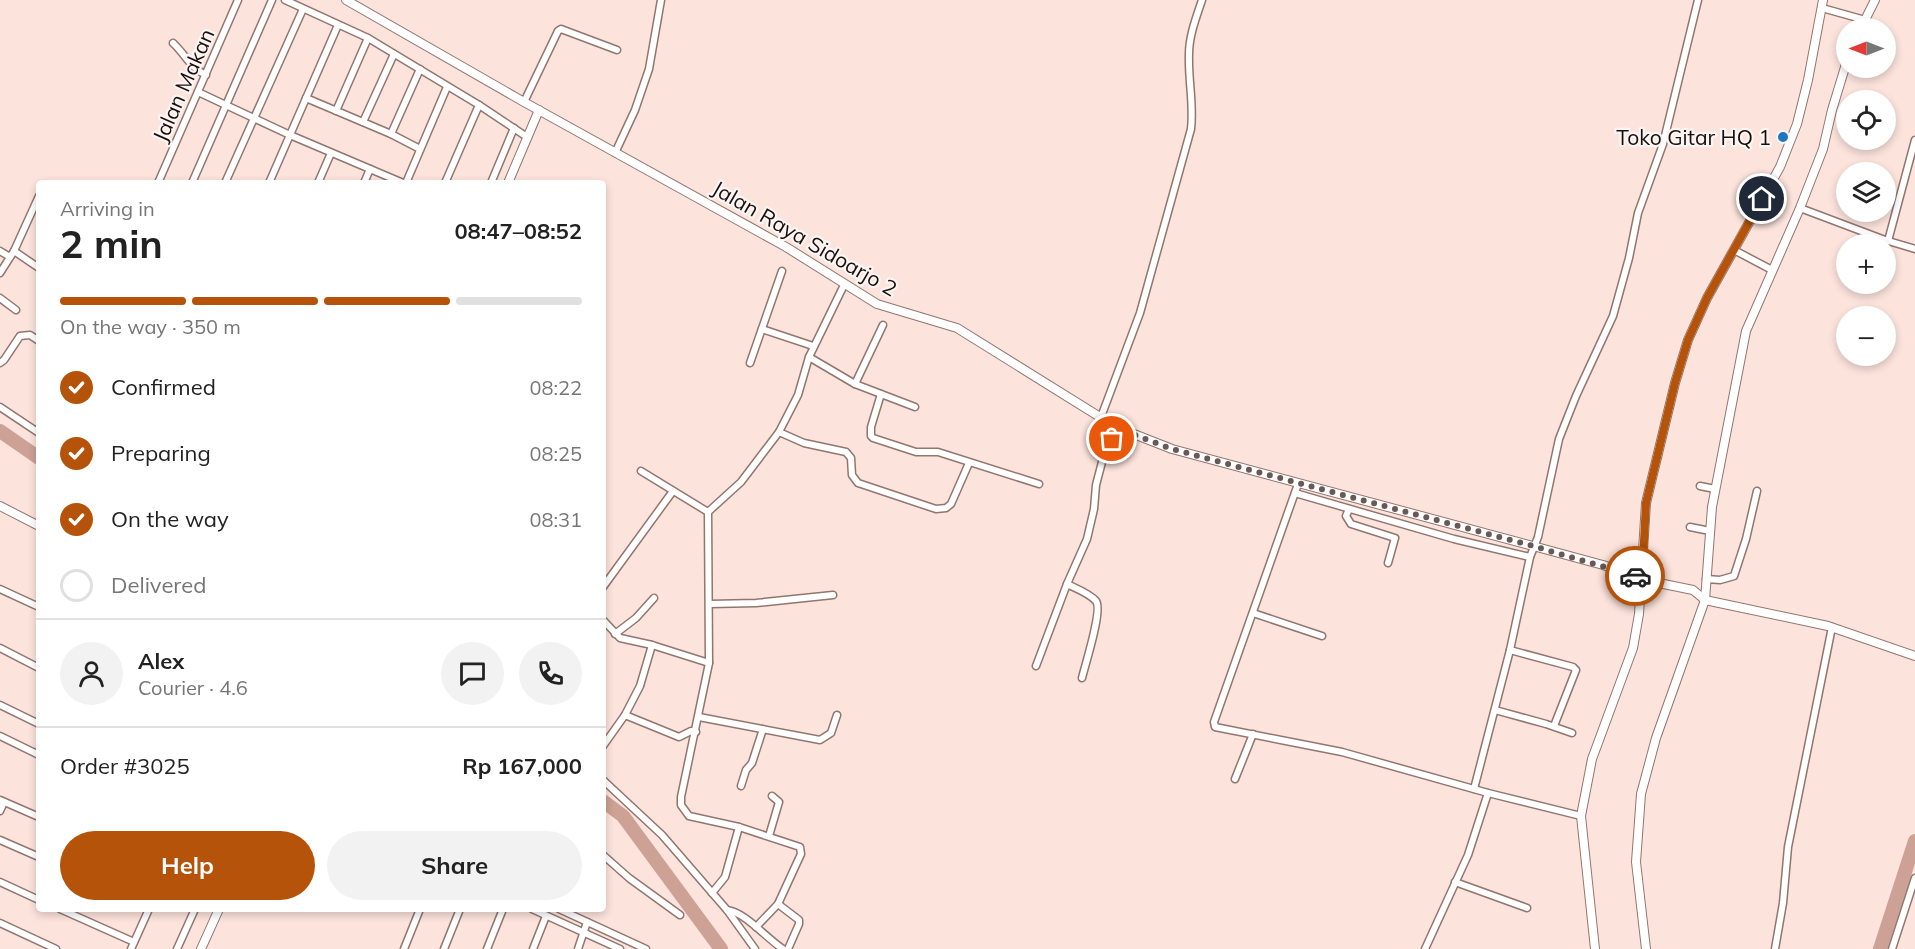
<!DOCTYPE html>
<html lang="en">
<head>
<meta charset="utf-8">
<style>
  body { margin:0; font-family:Mulish,sans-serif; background:#f2f2f2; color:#222; height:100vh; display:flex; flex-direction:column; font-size:22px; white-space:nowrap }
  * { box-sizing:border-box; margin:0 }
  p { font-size:20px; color:#767676 }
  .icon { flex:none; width:33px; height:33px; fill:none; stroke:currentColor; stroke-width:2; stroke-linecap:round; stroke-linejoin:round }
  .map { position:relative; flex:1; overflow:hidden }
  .sheet { position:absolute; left:36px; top:180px; width:570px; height:732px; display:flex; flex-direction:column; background:#fff; border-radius:6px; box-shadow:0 3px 9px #0003 }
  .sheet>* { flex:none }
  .needle { width:39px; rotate:270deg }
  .tools { position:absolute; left:1836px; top:18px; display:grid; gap:12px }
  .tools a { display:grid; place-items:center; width:60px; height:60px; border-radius:50%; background:#fff; box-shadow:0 3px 9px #0003; font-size:30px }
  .pin { position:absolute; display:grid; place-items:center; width:51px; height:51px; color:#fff; margin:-26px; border:3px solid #fff; border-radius:50%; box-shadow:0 2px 6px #0007 }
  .courier { position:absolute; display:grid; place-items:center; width:60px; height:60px; margin:-30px; border:4px solid #b45309; border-radius:50%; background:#fff; color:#222; box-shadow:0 2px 8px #0007 }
  .headline em { font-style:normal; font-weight:700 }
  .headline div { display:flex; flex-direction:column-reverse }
  .headline { display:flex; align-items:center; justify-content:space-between; height:102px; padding:0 24px }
  h1 { font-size:39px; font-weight:700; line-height:45px }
  .bar { display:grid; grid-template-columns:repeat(4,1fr); gap:9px 6px; align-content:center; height:72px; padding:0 24px }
  .bar i { height:8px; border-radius:4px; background:#e0e0e0 }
  .bar .current { background:#b45309 }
  .bar p { grid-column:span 4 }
  .line { display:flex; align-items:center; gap:15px; padding:0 24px; border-top:2px solid #e0e0e0 }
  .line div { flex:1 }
  .round { display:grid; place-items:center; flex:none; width:63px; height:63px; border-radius:32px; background:#f2f2f2 }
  ol { padding:0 24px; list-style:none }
  li { display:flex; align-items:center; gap:18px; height:66px }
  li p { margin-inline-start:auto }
  li .icon { padding:6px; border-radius:50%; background:#b45309; color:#fff; stroke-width:4 }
  li:last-child { color:#767676 }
  li i { width:33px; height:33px; border:3px solid #e0e0e0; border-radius:50% }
  .button { display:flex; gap:12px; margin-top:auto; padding:12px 24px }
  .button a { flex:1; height:69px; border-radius:36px; background:#b45309; color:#fff; font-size:24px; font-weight:700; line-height:69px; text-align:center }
  .button a+a { background:#f2f2f2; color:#222 }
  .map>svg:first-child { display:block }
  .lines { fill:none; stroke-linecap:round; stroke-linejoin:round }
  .river { stroke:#cda195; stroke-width:14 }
  .minor-casing { stroke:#91766e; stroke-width:9 }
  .tertiary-casing { stroke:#91766e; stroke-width:10 }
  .minor { stroke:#fff; stroke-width:6 }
  .tertiary { stroke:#fff; stroke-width:8 }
  .done { stroke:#695955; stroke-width:6; stroke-dasharray:0 10.8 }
  .route { stroke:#b45309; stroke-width:8 }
  .poi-dot { fill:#2076c4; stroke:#fbf5f3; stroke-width:2 }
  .labels { text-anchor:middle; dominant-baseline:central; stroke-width:4.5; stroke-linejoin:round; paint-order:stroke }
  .street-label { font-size:21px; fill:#1a0f0d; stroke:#fbf5f3 }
  .poi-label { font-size:21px; fill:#1a0f0d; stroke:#fbf5f3; text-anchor:end }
</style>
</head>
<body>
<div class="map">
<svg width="1915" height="949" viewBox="0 0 1915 949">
  <rect width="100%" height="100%" fill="#fce3dc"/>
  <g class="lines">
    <!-- river -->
    <g class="river">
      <path d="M 0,431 L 39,458"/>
      <path d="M 603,801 L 623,816 L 721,949"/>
      <path d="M 1880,949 L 1915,841"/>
    </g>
    <defs>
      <g id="minor">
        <path d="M 285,0 L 368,38 L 479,105 L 527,137"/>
        <path d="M 1822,8 L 1865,20"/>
        <path d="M 173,43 C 186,55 189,67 206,75"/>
        <path d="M 198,92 L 290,135 L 403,183"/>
        <path d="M 306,98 L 391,134 L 420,149"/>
        <path d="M 524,102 L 558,31 L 561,29 L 617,50"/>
        <path d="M 336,111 L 368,38"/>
        <path d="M 363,122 L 394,54"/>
        <path d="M 391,134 L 420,69"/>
        <path d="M 615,153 L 635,110 L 649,69 L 661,0"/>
        <path d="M 158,183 L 238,0"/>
        <path d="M 192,183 L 272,0"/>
        <path d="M 225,183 L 303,9"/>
        <path d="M 269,183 L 338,25"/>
        <path d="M 318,183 L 331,153"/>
        <path d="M 364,183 L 370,169"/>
        <path d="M 406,183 L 447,87"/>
        <path d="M 445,183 L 479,105"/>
        <path d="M 491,183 L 514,128"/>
        <path d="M 1800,208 L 1885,240 L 1915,249"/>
        <path d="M 1888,241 L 1915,140"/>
        <path d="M 1734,250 L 1772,270"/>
        <path d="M 0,251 L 10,257"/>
        <path d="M 14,251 L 39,196"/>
        <path d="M 0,273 L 14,251 L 39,268"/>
        <path d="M 0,298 L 16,310"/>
        <path d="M 883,325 L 855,384 L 915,407"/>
        <path d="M 762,329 L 813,346"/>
        <path d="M 809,357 L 855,384"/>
        <path d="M 0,363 L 4,360 L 20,336 L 30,335 L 39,341"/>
        <path d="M 750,363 L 782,271"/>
        <path d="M 881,394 L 871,427 L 871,436 L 873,438 L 916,452 L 938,452 L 1039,484"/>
        <path d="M 0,407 L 39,433"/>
        <path d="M 1101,417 L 1140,313 L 1191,129 C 1194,104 1188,80 1189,54 C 1189,36 1196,18 1202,0"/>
        <path d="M 779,432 L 804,443 L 846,452 L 851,458 L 852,475 L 858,483 L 936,509 L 946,508 L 951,504 L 969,463"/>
        <path d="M 641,471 L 708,512"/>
        <path d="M 1298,484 L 1214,722 L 1215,727 L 1342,752 L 1488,793 L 1581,816"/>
        <path d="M 1700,486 L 1715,489"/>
        <path d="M 1295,493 L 1454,539 L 1530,557"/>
        <path d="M 1349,509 L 1346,516 L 1351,524 L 1395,538 L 1388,563"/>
        <path d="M 1690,527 L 1710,531"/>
        <path d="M 1706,579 L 1720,580 L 1734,576 L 1746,539 L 1757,491"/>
        <path d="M 1067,584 C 1075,588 1089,593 1096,601 C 1103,610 1085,665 1082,678"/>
        <path d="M 603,587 L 673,491"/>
        <path d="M 0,589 L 39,607"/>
        <path d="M 710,604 L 756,603 L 833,595"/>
        <path d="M 1253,613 L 1322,636"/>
        <path d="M 603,620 L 620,638 L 652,645 L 709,663"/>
        <path d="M 615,634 L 636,618 L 654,598"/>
        <path d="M 0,648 L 39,668"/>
        <path d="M 1510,650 L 1573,667 L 1576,670 L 1554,726"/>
        <path d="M 1036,666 L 1067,584 L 1087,539 L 1094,509 L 1096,485 L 1102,462 L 1116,427"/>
        <path d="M 0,705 L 39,724"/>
        <path d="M 1495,710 L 1546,724 L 1572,733"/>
        <path d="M 625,715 L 679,737 L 691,731 L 696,732"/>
        <path d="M 699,717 L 820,740 L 831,733 L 837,715"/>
        <path d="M 0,736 L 39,755"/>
        <path d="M 603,746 L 625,715 L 640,686 L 652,645"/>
        <path d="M 1235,779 L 1253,734"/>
        <path d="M 603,780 L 662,835 L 727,910 L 755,949"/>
        <path d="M 741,786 L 746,770 L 752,763 L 763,729"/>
        <path d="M 1474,789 L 1510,650 L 1530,557 L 1538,537 L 1559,439 L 1576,396 L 1613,316 L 1629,258 L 1638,213 L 1663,144 L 1698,0"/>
        <path d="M 0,800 L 39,817"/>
        <path d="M 0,811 L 4,802"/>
        <path d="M 769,836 L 779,802 L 772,796"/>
        <path d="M 0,840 L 39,857"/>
        <path d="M 603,855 L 629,878 L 680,915"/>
        <path d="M 0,882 L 39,900"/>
        <path d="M 1455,882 L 1527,908"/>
        <path d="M 712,893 L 725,877 L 739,827"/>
        <path d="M 778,904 L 799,920 L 799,924 L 788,949"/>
        <path d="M 60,909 L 134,942"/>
        <path d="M 532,909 L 620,949"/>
        <path d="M 559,909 L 646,949"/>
        <path d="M 727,910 C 745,912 766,938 783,949"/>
        <path d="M 0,923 L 56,949"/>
        <path d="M 756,927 L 778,904 L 801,854 L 800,847 L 739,827 L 689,816 L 681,805 L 681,797 L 709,663 L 708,512 L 741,482 L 779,432 L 798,395 L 809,357 L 844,285"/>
        <path d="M 131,949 L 149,909"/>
        <path d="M 177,949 L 195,909"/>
        <path d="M 404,949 L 420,909"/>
        <path d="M 444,949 L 460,909"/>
        <path d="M 487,949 L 503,909"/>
        <path d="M 533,949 L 546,916"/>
        <path d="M 578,949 L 587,922"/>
        <path d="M 1425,949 L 1468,855 L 1488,793"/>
        <path d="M 1775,949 L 1783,903 L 1788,847 L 1832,627"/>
        <path d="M 1892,949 L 1915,878"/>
      </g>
      <g id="tertiary">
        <path d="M 346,0 L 524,102 L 786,247 L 877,304 L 957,328 L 1116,427 L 1172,449 L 1533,546 L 1603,565 L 1649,581 L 1693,590 L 1705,600 L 1828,626 L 1915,656"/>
        <path d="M 1861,28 L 1875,0"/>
        <path d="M 508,183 L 539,110"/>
        <path d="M 0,506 L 39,526"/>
        <path d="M 201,949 L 219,909"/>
        <path d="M 1595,949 L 1581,816 L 1592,759 L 1633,648 L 1639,614 L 1646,503 L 1653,474 L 1675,383 L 1688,340 L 1707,298 L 1780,167 L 1797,124 L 1808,80 L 1823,0"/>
        <path d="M 1646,949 L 1636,862 L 1641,794 L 1656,738 L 1705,600 L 1712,507 L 1746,331 L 1800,208 L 1823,149 L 1832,110 L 1846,64"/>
      </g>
    </defs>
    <!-- minor casing -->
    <use href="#minor" class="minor-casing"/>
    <!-- tertiary casing -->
    <use href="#tertiary" class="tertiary-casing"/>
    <!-- minor -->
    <use href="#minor" class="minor"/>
    <!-- tertiary -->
    <use href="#tertiary" class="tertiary"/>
  </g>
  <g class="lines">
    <!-- done -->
    <path class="done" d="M 1112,439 L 1116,428 L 1172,449 L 1533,546 L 1635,576"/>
    <!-- route -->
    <path class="route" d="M 1635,576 L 1642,579 L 1646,503 L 1675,383 L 1688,340 L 1707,298 L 1762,199"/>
  </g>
  <!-- markers -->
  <circle class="poi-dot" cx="1783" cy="137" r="6"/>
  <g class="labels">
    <!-- street labels -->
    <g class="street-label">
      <text transform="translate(183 85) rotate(-66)">Jalan Makan</text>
      <text transform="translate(805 238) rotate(30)">Jalan Raya Sidoarjo 2</text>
    </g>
    <!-- poi labels -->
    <g class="poi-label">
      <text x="1771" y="137">Toko Gitar HQ 1</text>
    </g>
  </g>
</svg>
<div class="tools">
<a><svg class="needle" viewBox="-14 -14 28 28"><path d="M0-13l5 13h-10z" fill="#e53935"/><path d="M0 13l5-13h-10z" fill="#767676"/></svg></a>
<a><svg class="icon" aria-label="locate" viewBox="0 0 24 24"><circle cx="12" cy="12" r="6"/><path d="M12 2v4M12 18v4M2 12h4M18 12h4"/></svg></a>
<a><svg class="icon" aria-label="layers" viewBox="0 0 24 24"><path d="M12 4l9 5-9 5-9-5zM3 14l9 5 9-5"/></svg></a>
<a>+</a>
<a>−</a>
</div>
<div class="pin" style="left:1112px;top:439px;background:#ea580c"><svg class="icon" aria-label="bag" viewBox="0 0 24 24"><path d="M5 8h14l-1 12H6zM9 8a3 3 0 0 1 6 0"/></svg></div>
<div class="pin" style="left:1762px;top:199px;background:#1f2937"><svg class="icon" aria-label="home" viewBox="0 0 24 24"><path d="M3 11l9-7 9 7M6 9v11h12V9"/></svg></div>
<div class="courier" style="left:1635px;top:576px"><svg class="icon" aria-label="car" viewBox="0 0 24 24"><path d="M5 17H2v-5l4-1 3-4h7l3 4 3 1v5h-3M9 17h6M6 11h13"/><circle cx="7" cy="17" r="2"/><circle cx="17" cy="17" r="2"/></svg></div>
<section class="sheet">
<div class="headline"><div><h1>2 min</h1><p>Arriving in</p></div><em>08:47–08:52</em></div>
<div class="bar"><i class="current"></i><i class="current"></i><i class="current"></i><i></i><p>On the way · 350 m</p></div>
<ol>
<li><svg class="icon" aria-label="check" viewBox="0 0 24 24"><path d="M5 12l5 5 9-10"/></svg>Confirmed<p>08:22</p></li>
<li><svg class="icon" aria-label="check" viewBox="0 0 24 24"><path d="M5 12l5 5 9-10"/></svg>Preparing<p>08:25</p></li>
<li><svg class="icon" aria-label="check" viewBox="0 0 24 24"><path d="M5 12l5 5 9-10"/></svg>On the way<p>08:31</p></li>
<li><i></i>Delivered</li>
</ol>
<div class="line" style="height:108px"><a class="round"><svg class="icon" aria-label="person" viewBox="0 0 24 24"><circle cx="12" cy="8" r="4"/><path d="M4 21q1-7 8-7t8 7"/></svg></a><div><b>Alex</b><p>Courier · 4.6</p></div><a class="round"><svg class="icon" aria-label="chat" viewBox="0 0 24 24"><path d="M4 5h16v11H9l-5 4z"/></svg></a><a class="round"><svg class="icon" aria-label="phone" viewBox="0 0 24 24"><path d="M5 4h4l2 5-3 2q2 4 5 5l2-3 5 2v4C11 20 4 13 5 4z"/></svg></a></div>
<div class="line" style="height:78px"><div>Order #3025</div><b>Rp 167,000</b></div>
<div class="button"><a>Help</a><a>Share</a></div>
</section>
</div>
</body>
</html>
